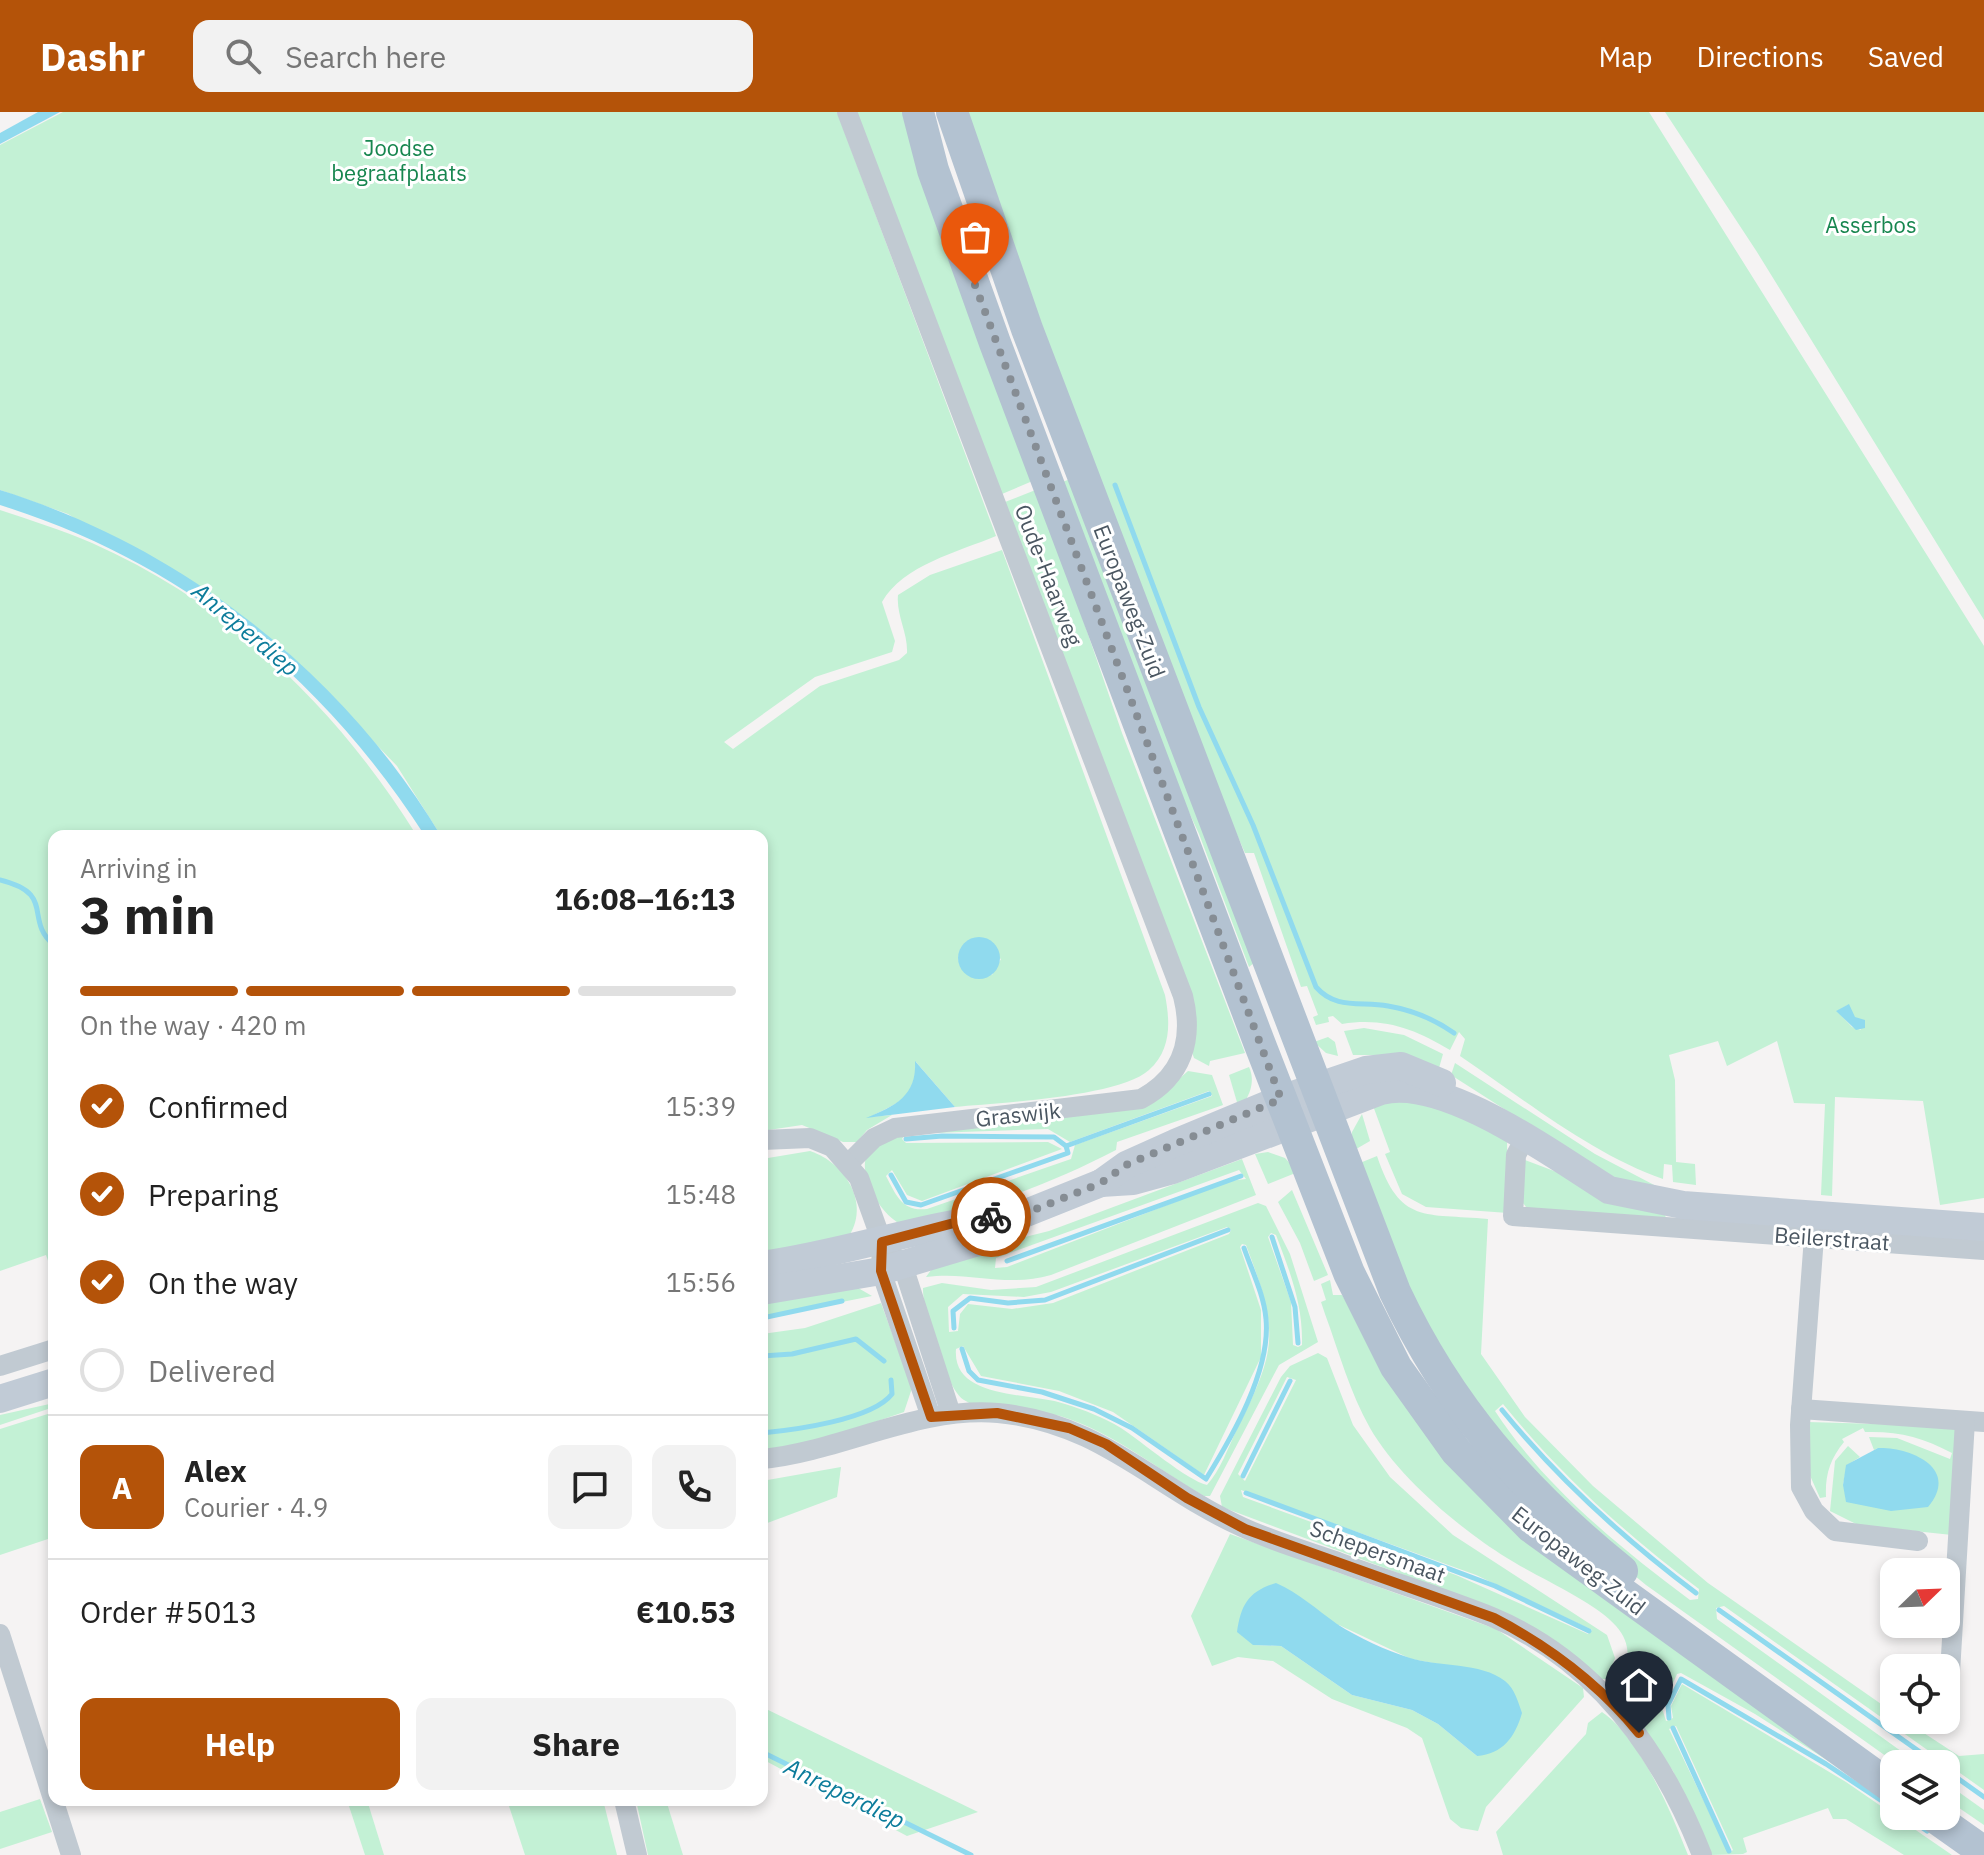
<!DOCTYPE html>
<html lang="en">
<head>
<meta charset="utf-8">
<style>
  body { margin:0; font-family:"IBM Plex Sans",sans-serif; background:#f2f2f2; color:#222; height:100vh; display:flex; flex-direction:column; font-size:30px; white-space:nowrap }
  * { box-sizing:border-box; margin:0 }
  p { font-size:26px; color:#767676 }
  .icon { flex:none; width:44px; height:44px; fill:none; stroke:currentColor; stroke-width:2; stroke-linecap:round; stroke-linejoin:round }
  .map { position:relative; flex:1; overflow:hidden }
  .panel { position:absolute; left:48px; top:718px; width:720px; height:976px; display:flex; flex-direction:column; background:#fff; border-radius:16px; box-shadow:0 4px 12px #0003 }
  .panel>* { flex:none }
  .needle { width:52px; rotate:67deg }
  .fabs { position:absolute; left:1880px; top:1446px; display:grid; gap:16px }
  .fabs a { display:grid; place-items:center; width:80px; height:80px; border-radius:16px; background:#fff; box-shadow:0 4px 12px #0003; font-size:40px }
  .pin { position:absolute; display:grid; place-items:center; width:68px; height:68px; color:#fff; margin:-82px -34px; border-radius:50% 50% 50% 0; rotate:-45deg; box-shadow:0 0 8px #0007 }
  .pin .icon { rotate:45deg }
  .courier { position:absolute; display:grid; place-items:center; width:80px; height:80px; margin:-40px; border:6px solid #b45309; border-radius:50%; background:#fff; color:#222; box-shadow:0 2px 10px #0007 }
  .summary em { font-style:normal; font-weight:700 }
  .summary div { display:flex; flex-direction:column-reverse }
  .summary { display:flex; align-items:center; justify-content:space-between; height:136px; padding:0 32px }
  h1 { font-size:52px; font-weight:700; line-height:60px }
  .bar { display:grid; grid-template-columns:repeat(4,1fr); gap:12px 8px; align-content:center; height:96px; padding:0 32px }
  .bar i { height:10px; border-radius:6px; background:#e0e0e0 }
  .bar .active { background:#b45309 }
  .bar p { grid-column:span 4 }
  .line { display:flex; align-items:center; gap:20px; padding:0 32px; border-top:2px solid #e0e0e0 }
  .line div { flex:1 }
  .round { display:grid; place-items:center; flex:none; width:84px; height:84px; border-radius:16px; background:#f2f2f2 }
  ol { padding:0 32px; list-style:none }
  li { display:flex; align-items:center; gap:24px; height:88px }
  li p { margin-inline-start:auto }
  li .icon { padding:8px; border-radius:50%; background:#b45309; color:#fff; stroke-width:4 }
  li:last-child { color:#767676 }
  li i { width:44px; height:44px; border:4px solid #e0e0e0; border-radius:50% }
  .button { display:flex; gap:16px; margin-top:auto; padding:16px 32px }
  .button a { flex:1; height:92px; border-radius:16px; background:#b45309; color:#fff; font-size:32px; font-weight:700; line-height:92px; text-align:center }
  .button a+a { background:#f2f2f2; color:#222 }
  header { display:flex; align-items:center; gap:48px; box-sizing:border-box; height:112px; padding:0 40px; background:#b45309; color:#fff }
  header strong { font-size:38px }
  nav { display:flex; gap:44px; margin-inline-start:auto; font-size:28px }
  .search { width:560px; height:72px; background:#f2f2f2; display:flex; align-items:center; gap:20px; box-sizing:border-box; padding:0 28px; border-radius:16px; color:#767676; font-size:30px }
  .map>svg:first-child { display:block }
  .green { fill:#c3f1d5; fill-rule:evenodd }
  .water { fill:#90daee }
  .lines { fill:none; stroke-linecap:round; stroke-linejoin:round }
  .stream { stroke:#90daee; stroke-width:5 }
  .street { stroke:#c1cad2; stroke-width:20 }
  .secondary { stroke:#c1cbd6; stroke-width:28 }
  .primary { stroke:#b3c2d1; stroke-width:32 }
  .done { stroke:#868d94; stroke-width:8; stroke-dasharray:0 14.4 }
  .route { stroke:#b45309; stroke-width:10 }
  .labels { text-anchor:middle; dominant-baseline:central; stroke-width:6; stroke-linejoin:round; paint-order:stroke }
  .park-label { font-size:22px; fill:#17864f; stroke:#fff }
  .street-label { font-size:22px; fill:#4a5661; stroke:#fff }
  .water-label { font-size:24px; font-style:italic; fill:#0c7c9b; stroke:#fff }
</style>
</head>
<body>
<header>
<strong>Dashr</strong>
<div class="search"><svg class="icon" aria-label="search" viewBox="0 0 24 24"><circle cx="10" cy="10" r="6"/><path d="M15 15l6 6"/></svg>Search here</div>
<nav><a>Map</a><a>Directions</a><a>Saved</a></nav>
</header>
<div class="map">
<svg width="1984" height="1743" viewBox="0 0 1984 1743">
  <rect width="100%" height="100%" fill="#f5f3f3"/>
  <!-- green -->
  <g class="green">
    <path d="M 63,0 L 837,0 L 996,424 C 958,440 903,453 882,490 L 895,529 L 892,540 L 815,565 L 724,630 L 733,637 L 820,574 L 899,548 L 907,541 C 908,521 896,503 898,483 L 930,463 L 1002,438 L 1165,883 C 1170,909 1172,937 1149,958 C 1119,985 998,991 955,995 L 916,950 C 915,987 899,990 870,1005 L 892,1003 L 867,1018 L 857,1030 L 843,1030 L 802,1013 L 762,1019 L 762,724 L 441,724 L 397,654 L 286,539 L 68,402 L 0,378 L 0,33 ZM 967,829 L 1001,847 L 992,863 L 960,854 L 958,845 Z"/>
    <path d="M 854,0 L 905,0 L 1035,368 L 1002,382 Z"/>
    <path d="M 964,0 L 1649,0 L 1984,534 L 1984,1086 L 1940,1093 L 1923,989 L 1835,985 L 1832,1084 L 1821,1083 L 1825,992 L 1794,991 L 1777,929 L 1727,954 L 1718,929 L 1669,943 L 1675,968 L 1676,1050 L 1695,1052 L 1696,1073 L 1673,1070 L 1672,1053 L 1664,1052 L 1663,1067 C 1593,1043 1522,986 1460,944 L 1465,927 L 1459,920 L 1450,938 C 1415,917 1384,905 1342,912 L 1333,904 L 1328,905 L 1329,910 L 1316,913 L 1313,905 L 1318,903 L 1307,874 L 1301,875 L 1254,741 L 1245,741 L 1184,602 ZM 1848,893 L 1861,918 L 1852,915 L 1837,899 Z"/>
    <path d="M 1665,0 L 1984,0 L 1984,508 L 1757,140 Z"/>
    <path d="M 1073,366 L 1255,850 L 1249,855 L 1199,722 L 1147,609 L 1057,372 Z"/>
    <path d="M 1038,377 L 1122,621 L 1245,941 L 1210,949 L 1209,954 L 1194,946 L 1005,390 Z"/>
    <path d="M 0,398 C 30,408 62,418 92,431 C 230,492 338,597 417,724 L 54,724 L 54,1166 L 46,1143 L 0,1159 Z"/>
    <path d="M 1364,916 L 1404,923 L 1443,942 L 1439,956 L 1405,943 L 1353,943 L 1344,919 Z"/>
    <path d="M 1328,925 L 1335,930 L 1338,944 L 1326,941 L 1314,930 Z"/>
    <path d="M 1455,951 L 1595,1042 L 1658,1075 L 1617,1069 L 1451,963 Z"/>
    <path d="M 1249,955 C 1256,970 1249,986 1239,997 L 1229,963 Z"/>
    <path d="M 1188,959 L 1212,963 L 1223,993 L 1117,1030 L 1116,1038 C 1072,1061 1029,1078 981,1095 C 961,1102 938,1113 916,1116 C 889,1119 856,1066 867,1043 C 872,1032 885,1026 896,1021 L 1134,996 L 1162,982 ZM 1209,979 L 1212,984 L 1075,1033 L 1071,1047 L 927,1097 C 902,1100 896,1083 886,1064 L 892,1058 L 907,1083 L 922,1089 L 1062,1037 L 1048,1030 L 906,1031 L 902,1027 L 905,1022 L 1048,1017 L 1070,1030 Z"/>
    <path d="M 1421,982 L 1507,1026 L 1508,1101 L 1426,1095 L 1402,1082 L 1385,1042 L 1390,1040 L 1372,991 Z"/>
    <path d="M 1362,1002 L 1370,1029 L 1351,1040 L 1352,1020 Z"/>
    <path d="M 810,1039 C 847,1051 873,1096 845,1129 L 762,1149 L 762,1047 Z"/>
    <path d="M 1268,1040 L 1285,1046 L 1298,1060 L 1268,1072 L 1255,1042 Z"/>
    <path d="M 1377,1044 C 1400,1113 1425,1101 1488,1107 L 1481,1242 L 1525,1305 L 1593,1374 L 1708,1471 L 1894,1601 L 1894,1608 L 1904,1608 L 1959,1644 L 1984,1642 L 1984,1678 L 1724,1494 L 1716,1496 L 1717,1507 L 1919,1652 L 1897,1652 L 1646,1473 L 1583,1421 L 1435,1240 L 1355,1053 ZM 1503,1292 C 1561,1363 1626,1423 1699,1477 L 1698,1487 L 1690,1488 C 1619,1435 1544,1374 1495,1299 Z"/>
    <path d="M 1242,1047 L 1256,1083 L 1051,1163 C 1005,1176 970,1159 926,1165 L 931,1158 L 966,1140 L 1049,1119 ZM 1239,1058 L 1246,1067 L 1229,1069 L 1007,1155 L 995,1156 L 996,1146 Z"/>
    <path d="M 1525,1048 L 1665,1101 L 1666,1109 L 1530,1099 L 1520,1088 Z"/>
    <path d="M 1292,1078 L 1328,1163 L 1314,1169 L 1300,1131 L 1278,1090 Z"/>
    <path d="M 1258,1091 L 1266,1094 L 1290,1142 L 1318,1230 L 1279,1253 L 1210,1384 L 1204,1384 C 1157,1357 1113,1320 1060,1304 C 1034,1297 985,1302 964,1288 C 946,1277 922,1197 923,1176 L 942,1171 L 991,1178 L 1036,1175 ZM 1227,1115 L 1231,1118 L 1229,1122 L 1053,1191 L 1012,1197 L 968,1192 L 960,1202 L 958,1219 L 949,1220 L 948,1195 L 963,1182 L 1024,1185 L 1051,1180 ZM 1271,1121 L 1276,1123 C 1290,1160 1303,1192 1302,1233 L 1298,1235 L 1293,1233 L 1291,1190 L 1268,1125 ZM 1242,1132 L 1246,1133 C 1279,1220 1278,1236 1236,1319 C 1228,1336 1220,1359 1207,1373 C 1188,1369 1141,1329 1121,1316 C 1103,1305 1084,1298 1065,1292 C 1030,1280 952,1288 956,1237 L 963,1234 L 981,1264 L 1059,1279 L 1113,1300 L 1204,1363 L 1261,1245 L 1261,1198 L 1240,1135 Z"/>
    <path d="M 1330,1168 L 1333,1183 L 1342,1183 L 1420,1305 L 1894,1691 L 1755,1602 L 1681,1561 L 1677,1562 L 1662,1596 L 1666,1609 L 1673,1606 L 1671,1594 L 1682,1572 L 1846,1670 L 1952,1743 L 1904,1743 L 1846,1707 L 1833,1707 L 1828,1696 L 1743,1726 L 1747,1740 L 1743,1742 L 1710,1743 L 1673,1659 L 1623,1589 L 1626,1585 L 1618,1576 C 1628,1554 1634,1534 1616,1514 C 1597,1491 1535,1464 1507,1446 C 1460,1417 1398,1365 1370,1316 C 1350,1281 1339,1240 1325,1202 L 1321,1190 L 1326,1188 L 1321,1172 ZM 1676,1614 L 1733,1738 L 1729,1741 L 1669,1617 Z"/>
    <path d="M 853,1173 L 872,1184 L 762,1206 L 762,1192 Z"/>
    <path d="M 881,1191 L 912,1276 L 904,1300 L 820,1329 L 762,1338 L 762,1222 L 805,1216 Z"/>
    <path d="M 1318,1241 L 1327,1246 L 1353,1313 L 1390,1365 L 1453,1423 L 1607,1523 L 1615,1546 L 1607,1567 L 1600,1567 L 1481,1492 L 1222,1395 L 1220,1384 L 1281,1265 L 1290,1254 ZM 1287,1265 L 1296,1268 L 1245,1369 L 1238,1362 ZM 1241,1378 L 1476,1463 L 1592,1518 L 1588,1522 L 1456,1463 L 1243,1385 Z"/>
    <path d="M 54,1291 L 54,1295 L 0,1313 L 0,1303 Z"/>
    <path d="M 54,1300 L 54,1425 L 0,1443 L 0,1317 Z"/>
    <path d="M 1807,1310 L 1951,1314 L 1959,1321 L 1952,1423 L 1858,1413 L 1830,1399 L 1835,1349 L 1848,1334 L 1860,1345 L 1847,1353 L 1843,1373 L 1878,1336 L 1874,1338 L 1869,1325 L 1897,1326 L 1950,1347 L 1952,1341 C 1922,1325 1899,1319 1865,1320 L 1863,1316 L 1842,1327 L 1844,1330 C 1830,1347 1825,1363 1826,1385 L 1820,1386 L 1808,1359 Z"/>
    <path d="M 841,1355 L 837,1385 L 762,1413 L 762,1369 Z"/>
    <path d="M 1230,1422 L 1496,1517 L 1583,1576 L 1584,1585 L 1486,1695 L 1478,1719 L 1461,1716 L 1450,1707 L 1422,1626 L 1407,1616 L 1332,1587 L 1273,1549 L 1238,1545 L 1212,1554 L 1191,1504 ZM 1339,1513 L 1411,1547 L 1488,1561 L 1477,1644 L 1438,1612 L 1412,1598 L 1352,1583 L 1281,1534 L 1253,1533 Z"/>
    <path d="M 762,1595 L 978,1700 L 907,1724 L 762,1647 Z"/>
    <path d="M 1602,1600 C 1641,1627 1671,1700 1688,1743 L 1503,1743 L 1496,1720 L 1586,1622 L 1588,1611 Z"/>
    <path d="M 1946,1671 L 1984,1698 L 1984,1713 L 1946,1687 Z"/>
    <path d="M 40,1687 L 52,1720 L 0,1737 L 0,1700 Z"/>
    <path d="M 347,1688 L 367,1688 L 384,1743 L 365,1743 Z"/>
    <path d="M 507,1688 L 603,1688 L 617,1743 L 525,1743 Z"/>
    <path d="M 636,1688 L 666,1688 L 683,1743 L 648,1743 Z"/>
  </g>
  <!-- water -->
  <g class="water">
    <path d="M 38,0 L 60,0 L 0,32 L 0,21 Z"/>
    <path d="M 0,378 C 182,435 343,560 441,724 L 425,724 C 321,563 184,451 0,393 Z"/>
    <circle cx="979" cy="846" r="21"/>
    <path d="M 1849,892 L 1855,905 L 1865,908 L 1865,916 L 1856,918 L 1836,899 Z"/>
    <path d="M 915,949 L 955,995 L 866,1006 C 895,994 917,984 915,949 Z"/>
    <path d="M 1878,1336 C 1912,1335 1960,1357 1928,1395 L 1891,1399 L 1846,1390 L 1843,1373 L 1846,1353 Z"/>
    <path d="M 1276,1471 C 1299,1481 1316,1497 1337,1512 C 1359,1526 1385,1538 1410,1546 C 1438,1555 1481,1550 1505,1569 C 1515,1577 1518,1590 1522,1601 C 1515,1625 1503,1642 1477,1644 L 1438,1612 L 1412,1598 L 1352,1583 L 1281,1534 L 1253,1533 L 1237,1520 C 1241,1492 1249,1479 1276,1471 Z"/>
  </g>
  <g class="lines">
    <!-- stream -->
    <g class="stream">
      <path d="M 1115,373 L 1199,595 L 1253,713 L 1316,875 C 1336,898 1361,889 1388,894 C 1412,898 1434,907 1454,921"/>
      <path d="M 0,768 C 57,782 23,807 54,833"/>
      <path d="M 1066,1034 L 1209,982"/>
      <path d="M 891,1063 L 906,1090 L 921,1093 L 1068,1041 L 1066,1034 L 1054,1025 L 942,1024 L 906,1027"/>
      <path d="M 1272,1125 L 1295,1195 L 1298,1231"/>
      <path d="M 1007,1149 L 1241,1064"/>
      <path d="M 762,1206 L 842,1189"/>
      <path d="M 954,1216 L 953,1199 L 970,1186 L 1008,1191 L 1045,1188 L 1228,1118"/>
      <path d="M 962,1237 L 969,1259 L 978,1268 L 1042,1280 L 1094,1297 L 1132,1316 L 1206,1367 C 1232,1325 1271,1258 1266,1207 C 1264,1183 1252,1159 1244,1136"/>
      <path d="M 762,1244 L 792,1242 L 856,1227 L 884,1249"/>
      <path d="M 1502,1298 C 1559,1368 1624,1427 1696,1481"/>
      <path d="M 762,1321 C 793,1318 872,1308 892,1282 L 891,1268"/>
      <path d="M 1243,1364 L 1290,1269"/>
      <path d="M 1246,1381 L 1495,1474 L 1589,1519"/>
      <path d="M 1719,1498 L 1937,1652"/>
      <path d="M 1640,1545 L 1655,1554"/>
      <path d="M 1669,1606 L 1668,1593 L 1681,1567 L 1826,1652 L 1894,1697"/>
      <path d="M 1673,1616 L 1729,1739"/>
      <path d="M 762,1640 L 971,1743"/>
      <path d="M 1946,1658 L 1984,1685"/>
      <path d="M 1905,1704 L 1927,1719"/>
    </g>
    <!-- street -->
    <g class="street">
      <path d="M 847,0 L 1183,884 C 1194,928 1182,965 1141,987 L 895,1016 L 874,1026 L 849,1051"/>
      <path d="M 1525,1026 L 1516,1043 L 1513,1104 L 1984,1138"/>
      <path d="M 762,1028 L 810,1026 L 832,1035 L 859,1066 L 882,1130 L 881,1159 L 931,1305"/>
      <path d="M 1814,1125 L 1800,1313 L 1801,1375 L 1814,1399 L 1835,1419 L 1918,1429"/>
      <path d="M 895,1145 L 903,1154 L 951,1302"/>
      <path d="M 0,1254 L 54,1237"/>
      <path d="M 1801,1297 L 1984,1310"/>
      <path d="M 762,1347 C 842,1339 918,1294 998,1301 C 1100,1310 1154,1375 1242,1415 C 1272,1429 1306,1439 1338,1450 C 1389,1469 1442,1485 1492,1505 C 1597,1549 1662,1641 1702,1743"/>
      <path d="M 0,1522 L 71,1743"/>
      <path d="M 1947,1611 L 1965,1309"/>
      <path d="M 624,1688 L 637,1743"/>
    </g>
    <!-- secondary -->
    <g class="secondary">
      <path d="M 1101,1071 L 1133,1069 L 1173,1058 L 1381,979 C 1444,962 1556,1045 1609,1078 L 1683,1093 L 1984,1115"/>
      <path d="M 762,1153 C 849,1141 933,1109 1020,1103"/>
      <path d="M 762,1179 L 881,1159 L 981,1129 L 1021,1103 L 1101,1071 L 1126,1053 L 1175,1031 L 1281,987 L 1366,958 L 1401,954 L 1442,971"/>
      <path d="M 0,1287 L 54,1270"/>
    </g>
    <!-- primary -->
    <g class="primary">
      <path d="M 918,0 L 933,58 L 995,231 L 1259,930 L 1349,1161 L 1396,1255 L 1456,1339 L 1531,1415 L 1894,1677"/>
      <path d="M 952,0 L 1027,217 L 1395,1180 C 1449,1295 1523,1379 1622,1459"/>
      <path d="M 1933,1704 L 1984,1740"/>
    </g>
  </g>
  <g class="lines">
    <!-- done -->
    <path class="done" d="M 975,173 L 1281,987 L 1126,1053 L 1101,1071 L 1021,1103 L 991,1105"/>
    <!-- route -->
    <path class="route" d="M 991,1105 L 969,1107 L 882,1130 L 881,1159 L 931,1305 L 997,1301 L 1069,1316 L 1106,1332 L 1187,1386 L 1245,1417 L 1494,1506 C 1550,1535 1599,1572 1639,1621"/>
  </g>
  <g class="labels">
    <!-- park labels -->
    <g class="park-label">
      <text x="399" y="35">Joodse<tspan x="399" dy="25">begraafplaats</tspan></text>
      <text x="1871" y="112">Asserbos</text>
    </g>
    <!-- street labels -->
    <g class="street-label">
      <text transform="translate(1049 463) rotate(69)">Oude-Haarweg</text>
      <text transform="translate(1130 489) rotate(69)">Europaweg-Zuid</text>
      <text transform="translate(1018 1002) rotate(-6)">Graswijk</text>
      <text transform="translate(1832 1126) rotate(4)">Beilerstraat</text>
      <text transform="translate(1378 1439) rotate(20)">Schepersmaat</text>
      <text transform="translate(1579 1448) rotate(38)">Europaweg-Zuid</text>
    </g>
    <!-- water labels -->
    <g class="water-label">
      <text transform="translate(246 517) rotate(40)">Anreperdiep</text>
      <text transform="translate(845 1681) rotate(26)">Anreperdiep</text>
    </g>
  </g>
</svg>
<div class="fabs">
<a><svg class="needle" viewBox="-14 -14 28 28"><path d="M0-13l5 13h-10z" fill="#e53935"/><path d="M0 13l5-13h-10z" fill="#767676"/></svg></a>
<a><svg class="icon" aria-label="locate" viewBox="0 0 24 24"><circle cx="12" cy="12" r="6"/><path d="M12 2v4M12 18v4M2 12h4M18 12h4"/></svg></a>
<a><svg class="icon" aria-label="layers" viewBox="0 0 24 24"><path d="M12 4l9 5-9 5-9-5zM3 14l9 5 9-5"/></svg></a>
</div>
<div class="pin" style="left:975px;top:173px;background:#ea580c"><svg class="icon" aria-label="bag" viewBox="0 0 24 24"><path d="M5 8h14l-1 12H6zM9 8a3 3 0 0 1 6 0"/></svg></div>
<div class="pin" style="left:1639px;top:1621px;background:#1f2937"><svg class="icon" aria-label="home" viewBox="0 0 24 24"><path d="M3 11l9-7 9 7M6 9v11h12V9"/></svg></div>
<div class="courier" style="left:991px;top:1105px"><svg class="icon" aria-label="bike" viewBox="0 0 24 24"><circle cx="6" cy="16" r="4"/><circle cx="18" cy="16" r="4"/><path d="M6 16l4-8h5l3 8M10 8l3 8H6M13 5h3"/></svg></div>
<section class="panel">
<div class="summary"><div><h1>3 min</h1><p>Arriving in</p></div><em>16:08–16:13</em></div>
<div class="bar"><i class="active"></i><i class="active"></i><i class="active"></i><i></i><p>On the way · 420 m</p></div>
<ol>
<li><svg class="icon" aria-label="check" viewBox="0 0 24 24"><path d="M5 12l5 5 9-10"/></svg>Confirmed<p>15:39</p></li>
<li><svg class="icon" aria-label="check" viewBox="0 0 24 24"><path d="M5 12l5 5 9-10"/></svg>Preparing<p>15:48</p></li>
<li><svg class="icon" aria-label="check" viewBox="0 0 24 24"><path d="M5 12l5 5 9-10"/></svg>On the way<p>15:56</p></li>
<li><i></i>Delivered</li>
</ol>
<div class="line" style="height:144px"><b class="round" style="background:#b45309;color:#fff">A</b><div><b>Alex</b><p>Courier · 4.9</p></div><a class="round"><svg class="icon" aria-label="chat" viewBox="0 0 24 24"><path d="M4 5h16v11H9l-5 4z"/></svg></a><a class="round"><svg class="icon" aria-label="phone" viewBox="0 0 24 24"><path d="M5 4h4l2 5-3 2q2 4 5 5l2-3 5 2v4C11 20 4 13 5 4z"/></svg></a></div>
<div class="line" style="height:104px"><div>Order #5013</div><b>€10.53</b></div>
<div class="button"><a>Help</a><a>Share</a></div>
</section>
</div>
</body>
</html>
